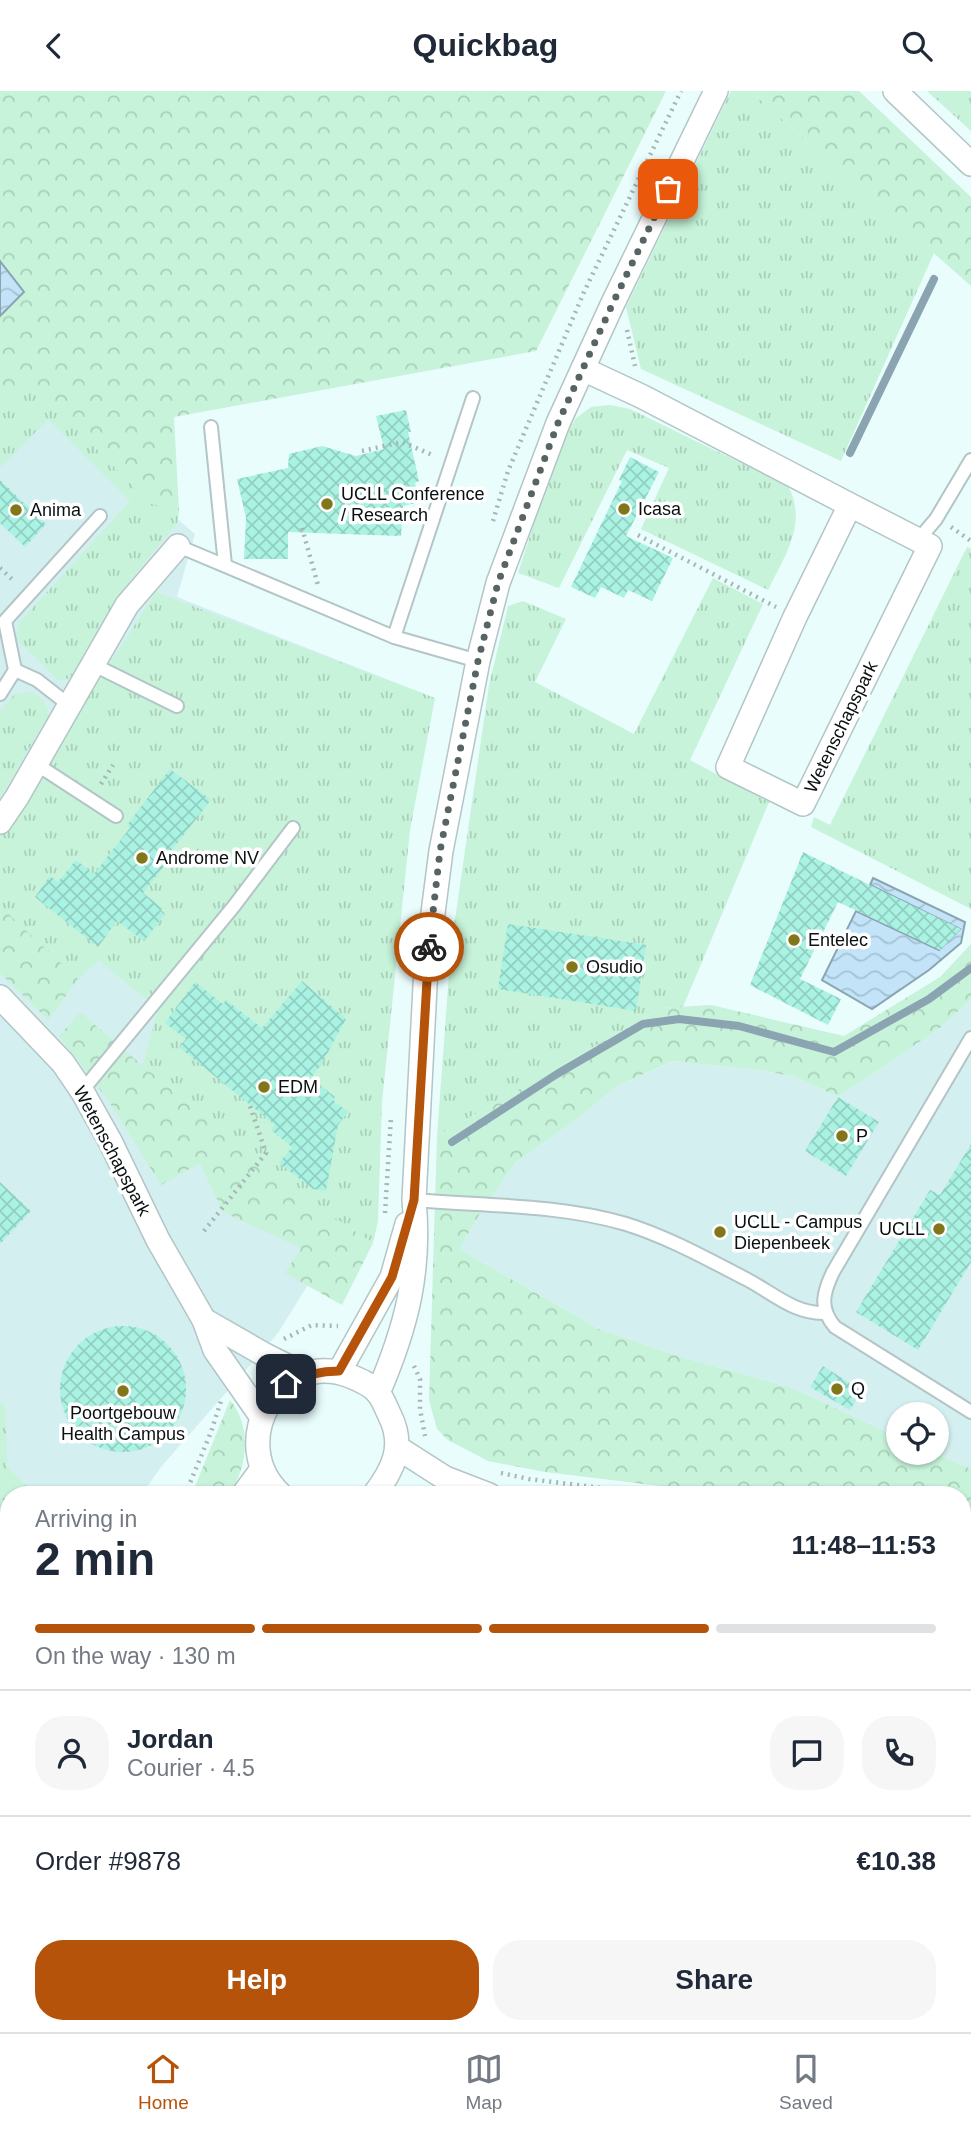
<!DOCTYPE html>
<html lang="en">
<head>
<meta charset="utf-8">
<style>
  body { margin:0; font-family:Arial,sans-serif; background:#f6f6f7; color:#1f2937; height:100vh; display:flex; flex-direction:column; font-size:26px; white-space:nowrap }
  * { box-sizing:border-box; margin:0 }
  p { font-size:23px; color:#747a83 }
  .icon { flex:none; width:38px; height:38px; fill:none; stroke:currentColor; stroke-width:2; stroke-linecap:round; stroke-linejoin:round }
  .map { position:relative; flex:1; overflow:hidden }
  .panel { position:absolute; left:0px; top:1395px; width:971px; height:548px; display:flex; flex-direction:column; background:#fff; border-radius:28px 28px 0 0; box-shadow:0 2px 5px #0004 }
  .panel>* { flex:none }
  .controls { position:absolute; left:886px; top:1311px; display:grid; gap:14px }
  .controls a { display:grid; place-items:center; width:63px; height:63px; border-radius:50%; background:#fff; box-shadow:0 2px 5px #0004; font-size:35px }
  .pin { position:absolute; display:grid; place-items:center; width:60px; height:60px; color:#fff; margin:-30px; border-radius:14px; box-shadow:0 4px 10px #0006 }
  .courier { position:absolute; display:grid; place-items:center; width:70px; height:70px; margin:-35px; border:5px solid #b45309; border-radius:50%; background:#fff; color:#222; box-shadow:0 2px 9px #0007 }
  .overview em { font-style:normal; font-weight:800 }
  .overview div { display:flex; flex-direction:column-reverse }
  .overview { display:flex; align-items:center; justify-content:space-between; height:119px; padding:0 35px }
  h1 { font-size:46px; font-weight:800; line-height:52px }
  .bar { display:grid; grid-template-columns:repeat(4,1fr); gap:10px 7px; align-content:center; height:84px; padding:0 35px }
  .bar i { height:9px; border-radius:5px; background:#e0e1e3 }
  .bar .current { background:#b45309 }
  .bar p { grid-column:span 4 }
  .line { display:flex; align-items:center; gap:18px; padding:0 35px; border-top:2px solid #e0e1e3 }
  .line div { flex:1 }
  .round { display:grid; place-items:center; flex:none; width:74px; height:74px; border-radius:28px; background:#f6f6f7 }
  .primary-button { display:flex; gap:14px; margin-top:auto; padding:14px 35px }
  .primary-button a { flex:1; height:80px; border-radius:28px; background:#b45309; color:#fff; font-size:28px; font-weight:800; line-height:80px; text-align:center }
  .primary-button a+a { background:#f6f6f7; color:#1f2937 }
  header { display:flex; justify-content:space-between; align-items:center; height:91px; padding:0 35px; background:#fff; font-size:32px; font-weight:800 }
  .tab-bar { display:flex; justify-content:space-around; align-items:center; height:98px; border-top:2px solid #e0e1e3; background:#fff; font-size:19px; color:#747a83 }
  .tab-bar a { display:grid; justify-items:center; gap:4px }
  .tab-bar .current { color:#b45309 }
  .map>svg:first-child { display:block }
  .built { fill:#d4eff0 }
  .grass { fill:url(#grass-tufts) }
  .forest { fill:url(#forest-crowns) }
  .water { fill:url(#water-waves); stroke:#8ba4b2; stroke-width:2 }
  .lines { fill:none; stroke-linecap:round; stroke-linejoin:round }
  .stream { stroke:#8ba4b2; stroke-width:8 }
  .building { fill:url(#building-cross-hatch) }
  .service-casing { stroke:#b3c5c6; stroke-width:16 }
  .minor-casing { stroke:#b3c5c6; stroke-width:26 }
  .trunk-casing { stroke:#b3c5c6; stroke-width:42 }
  .path { stroke:#a6b5b5; stroke-width:4.5; stroke-dasharray:2 5; stroke-linecap:butt }
  .service { stroke:#fff; stroke-width:12 }
  .minor { stroke:#fff; stroke-width:23 }
  .trunk { stroke:#fff; stroke-width:38 }
  .done { stroke:#586363; stroke-width:7; stroke-dasharray:0 12.6 }
  .route { stroke:#b45309; stroke-width:9 }
  .poi-dot { fill:#817619; stroke:#fff; stroke-width:2.5 }
  .labels { text-anchor:middle; dominant-baseline:central; stroke-width:7; stroke-linejoin:round; paint-order:stroke }
  .poi-label { font-size:18px; fill:#0a1010; stroke:#fff; text-anchor:start }
  .street-label { font-size:18px; fill:#0a1010; stroke:#fff }
</style>
</head>
<body>
<header><svg class="icon" aria-label="back" viewBox="0 0 24 24"><path d="M15 5l-7 7 7 7"/></svg>Quickbag<svg class="icon" aria-label="search" viewBox="0 0 24 24"><circle cx="10" cy="10" r="6"/><path d="M15 15l6 6"/></svg></header>
<div class="map">
<svg width="971" height="1941" viewBox="0 0 971 1941">
  <defs>
    <pattern id="grass-tufts" width="24" height="20" patternUnits="userSpaceOnUse" patternTransform="scale(1.75)"><rect width="24" height="20" fill="#c6f3d9"/><path d="M3 7l-1-3M5 7V3M7 7l1-3M15 17l-1-3M17 17v-4M19 17l1-3" fill="none" stroke="#a9cfb9"/></pattern>
    <pattern id="forest-crowns" width="20" height="18" patternUnits="userSpaceOnUse" patternTransform="scale(1.75)"><rect width="20" height="18" fill="#c6f3d9"/><path d="M2 6a3 3 0 1 1 6 0M12 15a3 3 0 1 1 6 0" fill="none" stroke="#a9cfb9"/></pattern>
    <pattern id="water-waves" width="16" height="10" patternUnits="userSpaceOnUse" patternTransform="scale(1.75)"><rect width="16" height="10" fill="#c2e3f8"/><path d="M0 5q4-4 8 0t8 0" fill="none" stroke="#a5c2d4"/></pattern>
    <pattern id="building-cross-hatch" width="8" height="8" patternUnits="userSpaceOnUse" patternTransform="scale(1.75)"><rect width="8" height="8" fill="#aaf3e3"/><path d="M0 0l8 8M0 8l8-8" fill="none" stroke="#91cfc2"/></pattern>
  </defs>
  <rect width="100%" height="100%" fill="#eafdfd"/>
  <!-- built -->
  <g class="built">
    <path d="M 9,282 L 195,443 L 177,506 L 422,602 L 365,1102 L 278,1242 L 161,1376 L 142,1403 L 9,1404 L 0,1531 L 0,293 Z"/>
    <path d="M 971,908 L 971,1378 L 934,1362 L 936,1362 L 936,1323 L 898,1323 L 898,1346 L 792,1297 L 678,1265 L 599,1238 L 459,1158 L 479,1124 L 516,1071 L 577,1028 L 617,995 L 674,970 L 760,979 L 796,986 L 838,1006 L 940,937 Z"/>
  </g>
  <!-- grass -->
  <g class="grass">
    <path d="M 731,0 L 750,0 L 934,162 L 841,370 L 641,278 L 626,216 Z"/>
    <path d="M 927,0 L 971,0 L 971,40 Z"/>
    <path d="M 29,287 L 149,412 L 179,420 L 177,432 L 131,488 L 71,586 L 65,589 L 58,589 L 17,549 L 16,543 L 19,532 L 130,410 L 48,328 L 2,376 L 0,373 L 0,308 L 17,293 Z"/>
    <path d="M 610,314 L 630,318 L 788,395 C 808,432 785,464 768,499 L 641,438 L 669,377 L 627,359 L 559,497 L 518,482 L 555,367 L 566,343 L 576,327 L 591,316 Z"/>
    <path d="M 967,456 L 971,458 L 971,818 L 811,736 L 814,726 L 830,734 Z"/>
    <path d="M 713,487 L 763,513 L 690,669 L 769,711 L 683,916 L 662,917 L 437,1045 L 451,856 L 489,594 L 508,515 L 523,510 L 566,528 L 535,591 L 634,643 Z"/>
    <path d="M 156,501 L 435,607 L 410,739 L 382,1011 L 378,1130 L 373,1152 L 338,1129 L 143,974 L 158,918 L 99,869 L 78,888 L 0,815 L 0,743 Z"/>
    <path d="M 30,600 C 42,606 46,611 49,624 L 0,707 L 0,620 L 15,603 Z"/>
    <path d="M 0,1311 L 6,1316 L 7,1376 L 35,1403 L 9,1404 L 9,1553 L 0,1554 Z"/>
    <path d="M 4,1869 L 9,1875 L 9,1934 L 58,1934 L 64,1941 L 0,1941 L 0,1870 Z"/>
  </g>
  <!-- forest -->
  <g class="forest">
    <path d="M 0,0 L 666,0 L 536,260 L 174,326 L 179,420 L 149,412 L 29,288 L 17,293 L 0,308 L 0,225 L 24,200 L 0,170 Z"/>
    <path d="M 750,0 L 859,0 L 971,106 L 971,195 Z"/>
    <path d="M 0,815 L 78,888 L 48,929 L 0,882 Z"/>
    <path d="M 971,853 L 971,908 L 940,937 L 838,1006 L 796,986 L 760,979 L 673,970 L 617,995 L 577,1028 L 516,1071 L 479,1124 L 459,1158 L 599,1238 L 678,1265 L 792,1297 L 898,1346 L 898,1362 L 934,1362 L 971,1378 L 971,1447 L 963,1445 L 962,1404 L 726,1403 L 545,1381 L 488,1370 L 448,1349 L 437,1338 L 429,1309 L 437,1045 L 662,917 L 711,914 L 844,945 L 940,886 Z"/>
    <path d="M 80,921 L 143,975 L 338,1129 L 373,1152 L 342,1214 L 285,1182 L 301,1157 L 223,1121 L 200,1072 L 161,1094 L 110,1012 L 59,945 Z"/>
    <path d="M 230,1309 C 252,1335 248,1376 229,1403 L 192,1403 Z"/>
    <path d="M 587,1934 L 700,1934 L 696,1941 L 583,1941 Z"/>
  </g>
  <!-- water -->
  <g class="water">
    <path d="M 0,170 L 24,201 L 0,225 Z"/>
    <path d="M 873,787 L 965,831 L 961,852 L 929,879 L 872,918 L 822,889 L 856,820 L 939,859 L 960,838 L 870,794 Z"/>
  </g>
  <g class="lines">
    <!-- stream -->
    <g class="stream">
      <path d="M 850,362 L 934,188"/>
      <path d="M 452,1051 L 557,983 L 643,933 L 679,928 L 739,935 L 834,961 L 929,908 L 971,877"/>
      <path d="M 0,1541 L 9,1539"/>
      <path d="M 236,1934 L 241,1941"/>
    </g>
  </g>
  <!-- building -->
  <g class="building">
    <path d="M 406,319 L 411,341 L 408,341 L 419,390 L 415,392 L 419,411 L 403,415 L 401,445 L 288,441 L 288,468 L 244,468 L 246,427 L 237,388 L 288,377 L 289,363 L 322,355 L 356,365 L 384,358 L 376,325 Z"/>
    <path d="M 630,366 L 659,381 L 626,445 L 673,467 L 652,510 L 628,499 L 624,507 L 601,496 L 595,507 L 571,496 L 622,390 L 619,389 Z"/>
    <path d="M 0,389 L 46,433 L 25,456 L 0,432 Z"/>
    <path d="M 170,678 L 211,709 L 168,764 L 171,766 L 143,802 L 162,817 L 161,819 L 165,823 L 144,850 L 117,830 L 98,856 L 35,806 L 50,785 L 58,791 L 76,769 L 94,783 L 130,737 L 127,734 Z"/>
    <path d="M 803,761 L 870,794 L 961,838 L 940,859 L 838,811 L 800,888 L 841,908 L 828,934 L 750,894 Z"/>
    <path d="M 508,833 L 646,854 L 636,920 L 498,898 Z"/>
    <path d="M 302,890 L 346,928 L 321,974 L 311,987 L 335,1006 L 333,1009 L 348,1021 L 338,1034 L 326,1100 L 313,1098 L 279,1072 L 292,1056 L 271,1039 L 275,1034 L 179,956 L 186,948 L 165,932 L 195,891 L 223,913 L 226,909 L 262,937 Z"/>
    <path d="M 838,1006 L 879,1031 L 846,1085 L 805,1060 Z"/>
    <path d="M 971,1053 L 971,1171 L 918,1259 L 856,1221 L 930,1099 L 940,1104 Z"/>
    <path d="M 0,1091 L 31,1120 L 0,1153 Z"/>
    <circle cx="123" cy="1298" r="63"/>
    <path d="M 823,1275 L 862,1300 L 850,1319 L 810,1296 Z"/>
  </g>
  <g class="lines">
    <defs>
      <g id="service">
        <path d="M 211,336 L 225,474"/>
        <path d="M 919,448 L 936,428 L 971,369"/>
        <path d="M 178,455 L 394,546 L 478,570"/>
        <path d="M 394,546 L 473,307"/>
        <path d="M 92,573 L 177,615"/>
        <path d="M 15,579 L 37,589 L 69,614"/>
        <path d="M 0,603 L 15,579 L 5,530 L 100,425"/>
        <path d="M 36,673 L 116,725"/>
        <path d="M 971,947 L 833,1181 C 823,1202 819,1217 835,1236 L 971,1321"/>
        <path d="M 82,1000 L 234,815 L 293,737"/>
        <path d="M 414,1109 C 484,1115 558,1113 626,1133 C 668,1146 709,1169 748,1189 C 774,1203 795,1223 825,1222"/>
        <path d="M 962,1904 L 971,1892"/>
        <path d="M 868,1934 L 879,1941"/>
        <path d="M 936,1941 L 941,1934"/>
      </g>
      <g id="minor">
        <path d="M 895,0 L 971,73"/>
        <path d="M 583,278 L 643,306 L 850,414 L 795,526 L 728,676 L 803,713 L 930,455 L 850,414"/>
        <path d="M 0,731 L 17,706 L 127,514 L 178,455"/>
        <path d="M 0,906 L 63,972 L 82,1000 L 110,1050 L 158,1149 L 204,1229 L 215,1259 L 261,1325"/>
        <path d="M 204,1229 L 265,1264 L 305,1284"/>
        <path d="M 339,1281 L 392,1186 L 407,1133"/>
        <path d="M 378,1302 C 406,1237 421,1181 414,1109 L 426,876 L 441,760 L 478,570 L 498,492 L 558,332 L 612,214 L 716,0"/>
        <path d="M 398,1357 L 445,1387 L 489,1404"/>
        <path d="M 243,1404 L 262,1378"/>
        <path d="M 281,1404 C 225,1353 279,1257 350,1285 C 360,1289 370,1293 377,1301 C 383,1307 386,1317 390,1325 C 405,1355 393,1379 374,1404"/>
        <path d="M 962,1487 L 971,1489"/>
        <path d="M 0,1622 L 9,1620"/>
        <path d="M 0,1664 L 9,1655"/>
      </g>
      <g id="trunk">
        <path d="M 0,1723 L 9,1733"/>
        <path d="M 0,1822 L 9,1833"/>
        <path d="M 91,1934 L 97,1941"/>
        <path d="M 170,1934 L 176,1941"/>
      </g>
    </defs>
    <!-- service casing -->
    <use href="#service" class="service-casing"/>
    <!-- minor casing -->
    <use href="#minor" class="minor-casing"/>
    <!-- trunk casing -->
    <use href="#trunk" class="trunk-casing"/>
    <!-- path -->
    <g class="path">
      <path d="M 627,239 L 635,275"/>
      <path d="M 362,360 L 402,351 L 435,365"/>
      <path d="M 493,430 L 508,380 L 584,201 L 681,0"/>
      <path d="M 951,436 L 971,450"/>
      <path d="M 302,437 L 318,494"/>
      <path d="M 638,444 L 776,516"/>
      <path d="M 0,477 L 15,491"/>
      <path d="M 101,693 L 113,674"/>
      <path d="M 385,1122 L 391,1026"/>
      <path d="M 204,1140 L 266,1062 L 250,1015"/>
      <path d="M 284,1248 L 312,1234 L 338,1235"/>
      <path d="M 414,1275 L 420,1288 L 420,1318 L 425,1345"/>
      <path d="M 501,1382 L 529,1388 L 659,1404"/>
      <path d="M 185,1404 L 211,1341 L 221,1310"/>
      <path d="M 962,1454 L 971,1456"/>
      <path d="M 0,1585 L 9,1585"/>
      <path d="M 962,1680 L 971,1686"/>
      <path d="M 970,1786 L 971,1786"/>
      <path d="M 733,1941 L 738,1934"/>
    </g>
    <!-- service -->
    <use href="#service" class="service"/>
    <!-- minor -->
    <use href="#minor" class="minor"/>
    <!-- trunk -->
    <use href="#trunk" class="trunk"/>
  </g>
  <g class="lines">
    <!-- done -->
    <path class="done" d="M 429,856 L 440,760 L 478,570 L 498,492 L 558,332 L 612,214 L 668,98"/>
    <!-- route -->
    <path class="route" d="M 286,1293 C 304,1284 319,1280 339,1280 L 392,1186 L 414,1109 L 429,856"/>
  </g>
  <!-- markers -->
  <g class="poi-dot">
    <circle cx="327" cy="413" r="7"/>
    <circle cx="624" cy="418" r="7"/>
    <circle cx="16" cy="419" r="7"/>
    <circle cx="142" cy="767" r="7"/>
    <circle cx="794" cy="849" r="7"/>
    <circle cx="572" cy="876" r="7"/>
    <circle cx="264" cy="996" r="7"/>
    <circle cx="842" cy="1045" r="7"/>
    <circle cx="939" cy="1138" r="7"/>
    <circle cx="720" cy="1141" r="7"/>
    <circle cx="837" cy="1298" r="7"/>
    <circle cx="123" cy="1300" r="7"/>
  </g>
  <g class="labels">
    <!-- poi labels -->
    <g class="poi-label">
      <text x="341" y="403">UCLL Conference<tspan x="341" dy="21">/ Research</tspan></text>
      <text x="638" y="418">Icasa</text>
      <text x="30" y="419">Anima</text>
      <text x="156" y="767">Androme NV</text>
      <text x="808" y="849">Entelec</text>
      <text x="586" y="876">Osudio</text>
      <text x="278" y="996">EDM</text>
      <text x="856" y="1045">P</text>
      <text x="734" y="1131">UCLL - Campus<tspan x="734" dy="21">Diepenbeek</tspan></text>
      <text x="925" y="1138" text-anchor="end">UCLL</text>
      <text x="851" y="1298">Q</text>
      <text x="123" y="1322" text-anchor="middle">Poortgebouw<tspan x="123" dy="21">Health Campus</tspan></text>
    </g>
    <!-- street labels -->
    <g class="street-label">
      <text transform="translate(841 636) rotate(-64)">Wetenschapspark</text>
      <text transform="translate(112 1060) rotate(62)">Wetenschapspark</text>
    </g>
  </g>
</svg>
<div class="controls">
<a><svg class="icon" aria-label="locate" viewBox="0 0 24 24"><circle cx="12" cy="12" r="6"/><path d="M12 2v4M12 18v4M2 12h4M18 12h4"/></svg></a>
</div>
<div class="pin" style="left:668px;top:98px;background:#ea580c"><svg class="icon" aria-label="bag" viewBox="0 0 24 24"><path d="M5 8h14l-1 12H6zM9 8a3 3 0 0 1 6 0"/></svg></div>
<div class="pin" style="left:286px;top:1293px;background:#1f2937"><svg class="icon" aria-label="home" viewBox="0 0 24 24"><path d="M3 11l9-7 9 7M6 9v11h12V9"/></svg></div>
<div class="courier" style="left:429px;top:856px"><svg class="icon" aria-label="bike" viewBox="0 0 24 24"><circle cx="6" cy="16" r="4"/><circle cx="18" cy="16" r="4"/><path d="M6 16l4-8h5l3 8M10 8l3 8H6M13 5h3"/></svg></div>
<section class="panel">
<div class="overview"><div><h1>2 min</h1><p>Arriving in</p></div><em>11:48–11:53</em></div>
<div class="bar"><i class="current"></i><i class="current"></i><i class="current"></i><i></i><p>On the way · 130 m</p></div>
<div class="line" style="height:126px"><a class="round"><svg class="icon" aria-label="person" viewBox="0 0 24 24"><circle cx="12" cy="8" r="4"/><path d="M4 21q1-7 8-7t8 7"/></svg></a><div><b>Jordan</b><p>Courier · 4.5</p></div><a class="round"><svg class="icon" aria-label="chat" viewBox="0 0 24 24"><path d="M4 5h16v11H9l-5 4z"/></svg></a><a class="round"><svg class="icon" aria-label="phone" viewBox="0 0 24 24"><path d="M5 4h4l2 5-3 2q2 4 5 5l2-3 5 2v4C11 20 4 13 5 4z"/></svg></a></div>
<div class="line" style="height:91px"><div>Order #9878</div><b>€10.38</b></div>
<div class="primary-button"><a>Help</a><a>Share</a></div>
</section>
</div>
<nav class="tab-bar">
<a class="current"><svg class="icon" aria-label="home" viewBox="0 0 24 24"><path d="M3 11l9-7 9 7M6 9v11h12V9"/></svg>Home</a>
<a><svg class="icon" aria-label="map" viewBox="0 0 24 24"><path d="M3 6l6-2 6 2 6-2v14l-6 2-6-2-6 2zM9 4v14M15 6v14"/></svg>Map</a>
<a><svg class="icon" aria-label="saved" viewBox="0 0 24 24"><path d="M7 4h10v16l-5-4-5 4z"/></svg>Saved</a>
</nav>
</body>
</html>
